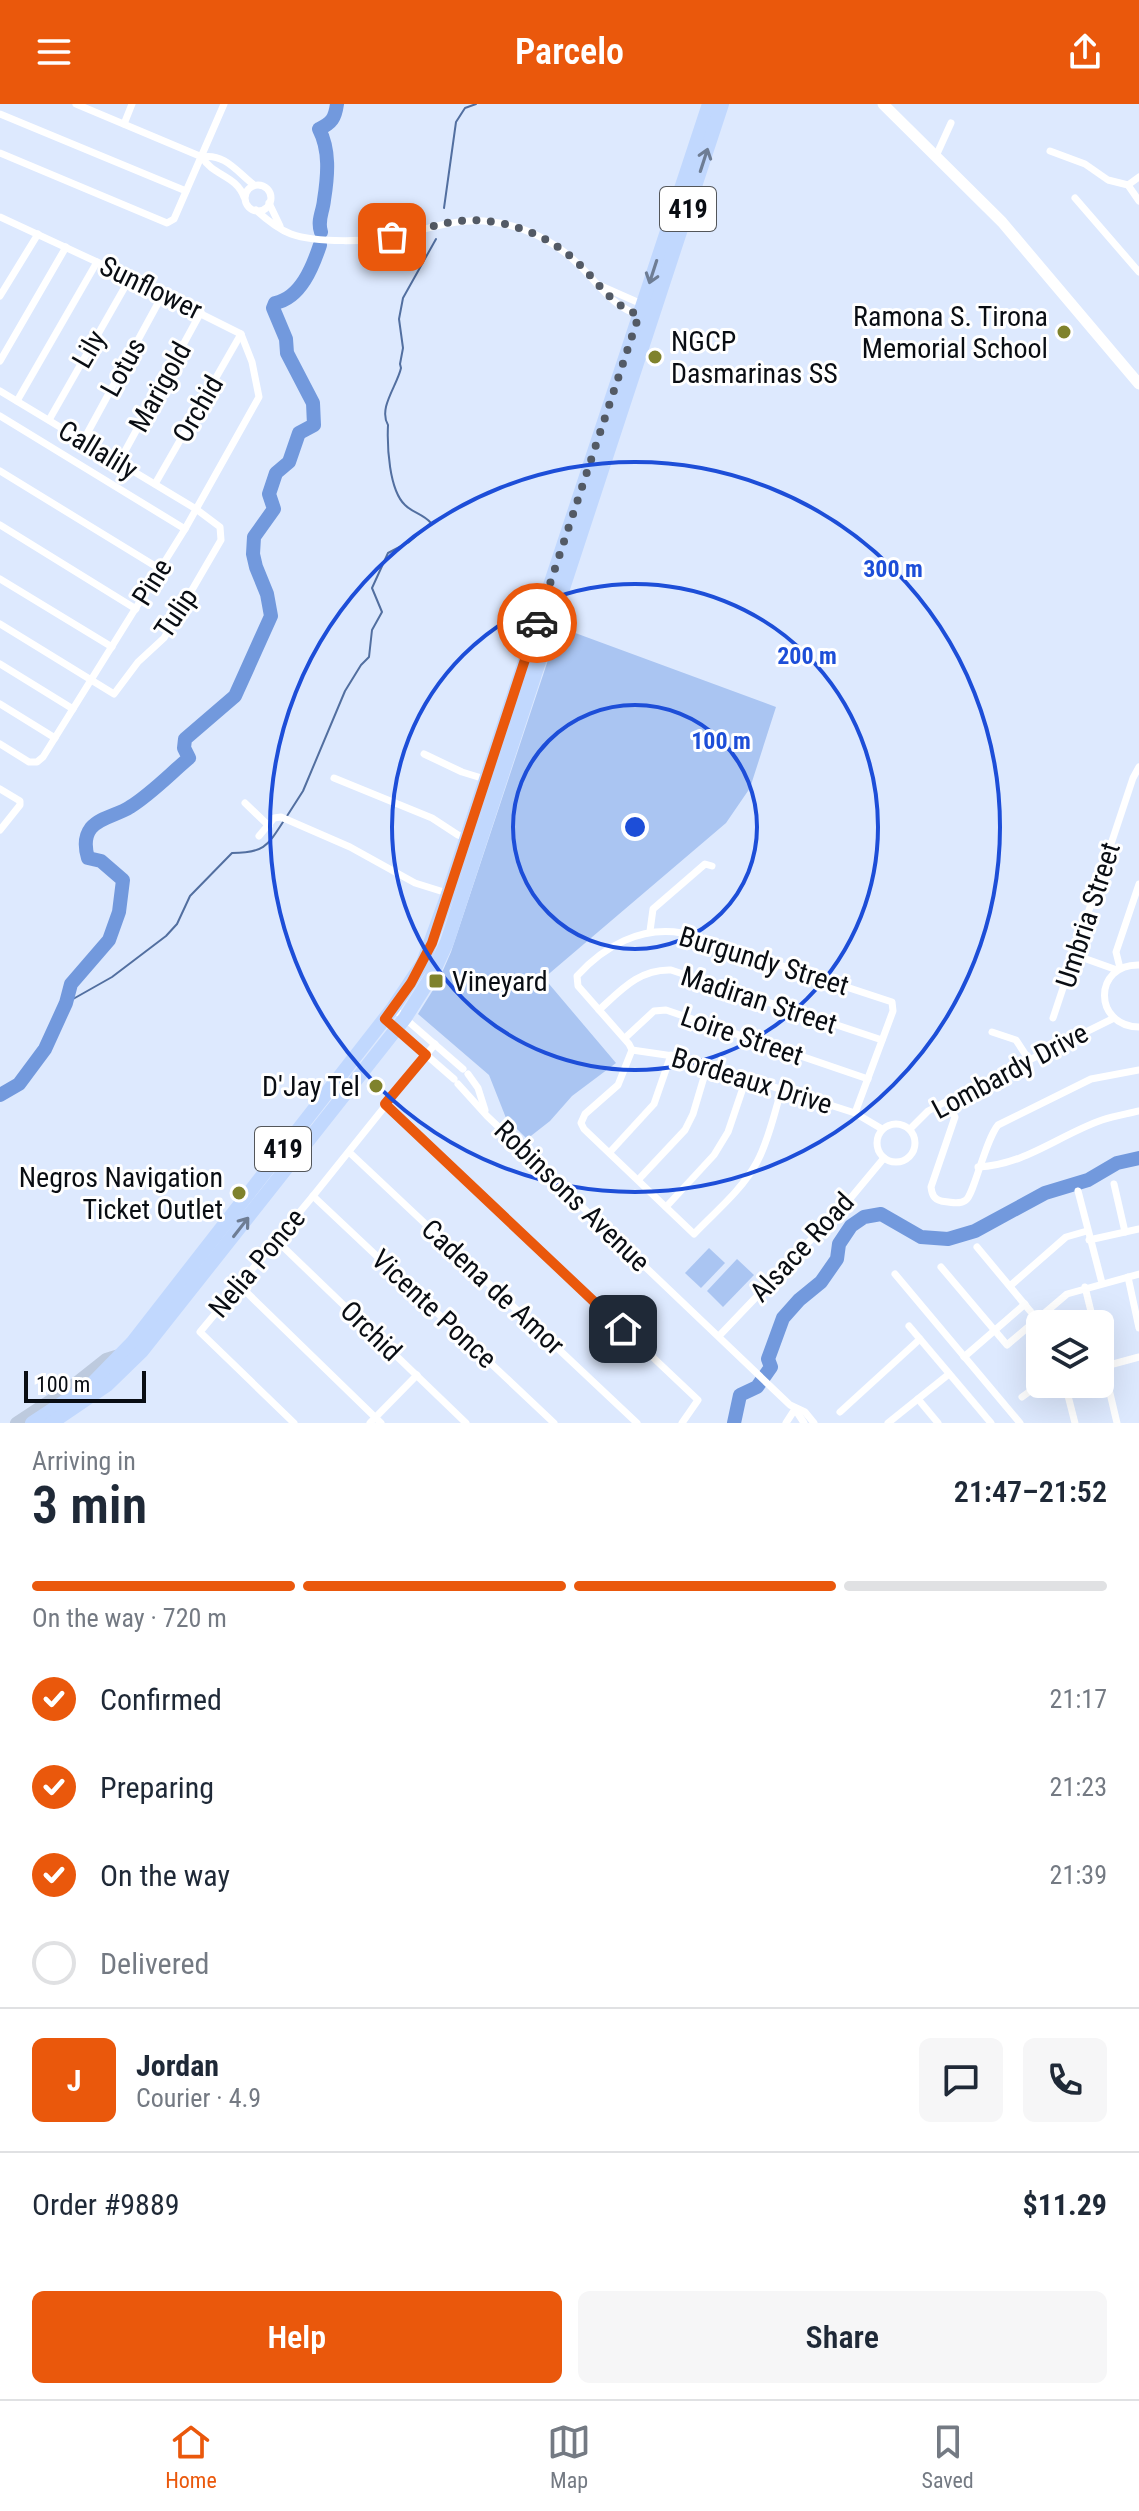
<!DOCTYPE html>
<html lang="en">
<head>
<meta charset="utf-8">
<style>
  body { margin:0; font-family:"Roboto Condensed",sans-serif; background:#f6f6f7; color:#1f2937; height:100vh; display:flex; flex-direction:column; font-size:30px; white-space:nowrap }
  * { box-sizing:border-box; margin:0 }
  p { font-size:26px; color:#747a83 }
  .icon { flex:none; width:44px; height:44px; fill:none; stroke:currentColor; stroke-width:2; stroke-linecap:round; stroke-linejoin:round }
  .map { position:relative; height:1319px; overflow:hidden }
  .side { display:flex; flex-direction:column; background:#fff; flex:1 }
  .side>* { flex:none }
  .controls { position:absolute; left:1026px; top:1206px; display:grid; gap:16px }
  .controls a { display:grid; place-items:center; width:88px; height:88px; border-radius:12px; background:#fff; box-shadow:0 8px 32px #0002; font-size:40px }
  .scale { position:absolute; left:24px; bottom:20px; width:122px; box-sizing:border-box; padding-left:8px; border:4px solid #090d13; border-top:0; font-size:22px; line-height:28px; white-space:nowrap; color:#090d13; -webkit-text-stroke:6px #fff; paint-order:stroke }
  .pin { position:absolute; display:grid; place-items:center; width:68px; height:68px; color:#fff; margin:-34px; border-radius:16px; box-shadow:0 4px 12px #0006 }
  .courier { position:absolute; display:grid; place-items:center; width:80px; height:80px; margin:-40px; border:6px solid #ea580c; border-radius:50%; background:#fff; color:#222; box-shadow:0 2px 10px #0007 }
  .overview em { font-style:normal; font-weight:600 }
  .overview div { display:flex; flex-direction:column-reverse }
  .overview { display:flex; align-items:center; justify-content:space-between; height:136px; padding:0 32px }
  h1 { font-size:52px; font-weight:600; line-height:60px }
  .bar { display:grid; grid-template-columns:repeat(4,1fr); gap:12px 8px; align-content:center; height:96px; padding:0 32px }
  .bar i { height:10px; border-radius:6px; background:#e0e1e3 }
  .bar .active { background:#ea580c }
  .bar p { grid-column:span 4 }
  .line { display:flex; align-items:center; gap:20px; padding:0 32px; border-top:2px solid #e0e1e3 }
  .line div { flex:1 }
  .round { display:grid; place-items:center; flex:none; width:84px; height:84px; border-radius:12px; background:#f6f6f7 }
  ol { padding:0 32px; list-style:none }
  li { display:flex; align-items:center; gap:24px; height:88px }
  li p { margin-inline-start:auto }
  li .icon { padding:8px; border-radius:50%; background:#ea580c; color:#fff; stroke-width:4 }
  li:last-child { color:#747a83 }
  li i { width:44px; height:44px; border:4px solid #e0e1e3; border-radius:50% }
  .primary-button { display:flex; gap:16px; margin-top:auto; padding:16px 32px }
  .primary-button a { flex:1; height:92px; border-radius:12px; background:#ea580c; color:#fff; font-size:32px; font-weight:600; line-height:92px; text-align:center }
  .primary-button a+a { background:#f6f6f7; color:#1f2937 }
  header { display:flex; justify-content:space-between; align-items:center; height:104px; padding:0 32px; background:#ea580c; color:#fff; font-size:36px; font-weight:600 }
  .tab-bar { display:flex; justify-content:space-around; align-items:center; height:112px; border-top:2px solid #e0e1e3; background:#fff; font-size:22px; color:#747a83 }
  .tab-bar a { display:grid; justify-items:center; gap:4px }
  .tab-bar .active { color:#ea580c }
  .map>svg:first-child { display:block }
  .green { fill:#aac5f2 }
  .lines { fill:none; stroke-linecap:round; stroke-linejoin:round }
  .stream { stroke:#526fa0; stroke-width:2 }
  .river { stroke:#7299dd; stroke-width:14 }
  .street { stroke:#fff; stroke-width:7 }
  .secondary { stroke:#fff; stroke-width:11 }
  .primary { stroke:#bdcade; stroke-width:12 }
  .highway { stroke:#c1d8fe; stroke-width:14 }
  .oneway { stroke:#6e7d94 }
  .done { stroke:#535a65; stroke-width:8; stroke-dasharray:0 14.4 }
  .route { stroke:#ea580c; stroke-width:10 }
  .ring { fill:none; stroke:#1d4ed8; stroke-width:4 }
  .poi-dot { fill:#7f822c; stroke:#fff; stroke-width:3 }
  .labels { text-anchor:middle; dominant-baseline:central; stroke-width:6; stroke-linejoin:round; paint-order:stroke }
  .shield { fill:#fff; stroke:#53565a; stroke-width:2 }
  .shield-label { font-size:26px; font-weight:bold; fill:#090d13 }
  .street-label { font-size:28px; fill:#090d13; stroke:#fff }
  .poi-label { font-size:28px; fill:#090d13; stroke:#fff; text-anchor:end }
  .centre { fill:#1d4ed8; stroke:#fff; stroke-width:4 }
  .ring-label { font-size:24px; text-anchor:middle; font-weight:bold; fill:#1d4ed8; stroke:#fff; stroke-width:6; stroke-linejoin:round; paint-order:stroke }
</style>
</head>
<body>
<header><svg class="icon" aria-label="menu" viewBox="0 0 24 24"><path d="M4 6h16M4 12h16M4 18h16"/></svg>Parcelo<svg class="icon" aria-label="share" viewBox="0 0 24 24"><path d="M12 15V3M7 8l5-5 5 5M5 13v7h14v-7"/></svg></header>
<div class="map">
<svg width="1139" height="1319" viewBox="0 0 1139 1319">
  <rect width="100%" height="100%" fill="#dde9fe"/>
  <!-- green -->
  <g class="green">
    <path d="M 559,523 L 776,603 L 750,684 L 726,719 L 544,874 L 616,959 L 572,992 L 550,1017 L 527,1035 L 506,1014 L 489,971 L 418,910 L 438,878 L 451,848 Z"/>
    <path d="M 709,1144 L 725,1159 L 701,1184 L 685,1169 Z"/>
    <path d="M 737,1155 L 754,1171 L 723,1203 L 707,1187 Z"/>
  </g>
  <g class="lines">
    <!-- stream -->
    <g class="stream">
      <path d="M 444,104 L 456,18 L 465,4 L 476,0"/>
      <path d="M 287,712 L 303,687 L 345,587 L 361,561 L 369,553 L 372,526 L 382,508 L 372,484 L 388,449 L 409,438 L 431,419 C 423,410 413,409 405,401 C 389,386 387,342 388,321 C 378,304 397,282 401,264 L 400,260 L 403,244 L 399,215 L 403,194 L 436,135"/>
      <path d="M 66,899 L 112,873 L 166,832 L 177,820 L 190,792 L 232,749 C 263,749 267,743 283,718"/>
    </g>
    <!-- river -->
    <g class="river">
      <path d="M 321,128 C 317,116 323,108 324,96 C 328,71 330,46 319,25 C 332,19 335,14 337,0"/>
      <path d="M 0,991 L 19,980 L 45,945 L 66,899 L 71,880 L 109,836 L 119,808 L 123,776 L 101,757 L 88,754 C 85,744 84,733 91,724 C 100,713 118,711 130,703 C 151,690 170,670 189,654 L 184,644 L 185,635 L 235,592 L 271,512 L 267,490 L 256,463 L 253,450 L 254,433 L 274,405 L 269,390 L 276,369 L 289,358 L 299,329 L 314,321 L 313,299 L 287,249 L 286,235 L 273,204 L 275,199 C 301,194 313,162 320,141"/>
      <path d="M 734,1319 L 740,1291 L 757,1283 L 771,1263 L 768,1255 L 783,1214 L 799,1196 L 821,1178 L 837,1155 L 839,1140 L 851,1122 L 864,1113 L 881,1110 L 921,1133 L 948,1135 L 975,1127 L 1045,1089 L 1088,1076 L 1117,1059 L 1139,1054"/>
    </g>
    <!-- street -->
    <g class="street">
      <path d="M 76,0 L 202,53 C 225,49 237,68 254,81"/>
      <path d="M 0,10 L 186,87"/>
      <path d="M 124,20 L 132,0"/>
      <path d="M 1050,47 L 1085,60 L 1108,76 L 1128,81"/>
      <path d="M 0,49 L 167,119 L 174,115 L 224,0"/>
      <path d="M 936,52 L 951,19"/>
      <path d="M 202,53 C 213,72 236,71 244,93"/>
      <path d="M 1128,81 L 1139,97"/>
      <path d="M 1128,81 L 1139,73"/>
      <circle cx="258" cy="94" r="13"/>
      <path d="M 1075,94 L 1139,168"/>
      <path d="M 269,99 L 280,122"/>
      <path d="M 256,106 C 267,116 278,125 291,130 C 316,139 370,138 396,132 C 429,125 458,113 492,118 C 525,122 556,138 579,161 C 598,179 613,204 640,211"/>
      <path d="M 0,113 L 97,158 L 241,230 L 252,258 L 259,293 L 185,425 L 43,653 L 37,658 L 29,658 L 0,640"/>
      <path d="M 601,182 L 644,201"/>
      <path d="M 0,192 L 38,130"/>
      <path d="M 0,257 L 66,143"/>
      <path d="M 0,287 L 196,405 L 220,423 L 221,436 L 164,534 L 138,558 L 114,590 L 0,520"/>
      <path d="M 17,297 L 97,158"/>
      <path d="M 0,312 L 185,425"/>
      <path d="M 49,316 L 130,174"/>
      <path d="M 83,337 L 163,190"/>
      <path d="M 119,358 L 201,208"/>
      <path d="M 0,367 L 160,465"/>
      <path d="M 155,380 L 241,230"/>
      <path d="M 0,421 L 136,505"/>
      <path d="M 0,475 L 112,543"/>
      <path d="M 0,560 L 73,605"/>
      <path d="M 0,600 L 55,634"/>
      <path d="M 424,650 L 462,668 L 488,676"/>
      <path d="M 334,674 L 432,714 L 458,731 L 466,734"/>
      <path d="M 0,685 L 20,697 L 20,701 L 0,726"/>
      <path d="M 245,699 L 269,722"/>
      <path d="M 259,732 L 274,714 L 281,713 L 350,743 L 415,779 L 447,789"/>
      <path d="M 650,827 L 653,805 L 705,760 L 712,762"/>
      <path d="M 1075,851 L 1117,866"/>
      <path d="M 1139,861 C 1093,860 1093,922 1139,923"/>
      <path d="M 1120,864 L 1116,848 L 1139,780"/>
      <path d="M 393,904 L 463,965"/>
      <path d="M 599,906 C 621,886 639,865 671,866 L 882,936"/>
      <path d="M 1053,914 L 1133,674 L 1139,663"/>
      <path d="M 385,915 L 454,975"/>
      <path d="M 992,928 L 1016,936 L 1029,956"/>
      <path d="M 625,934 L 654,907 L 666,906 L 868,975"/>
      <path d="M 632,946 L 629,940 L 578,882 L 577,872 C 604,842 641,822 682,829 L 892,898 L 893,907 L 855,1009"/>
      <path d="M 632,946 L 618,981 L 585,1010 L 581,1019 L 584,1025 L 694,1130 C 716,1107 742,1086 757,1058 C 769,1036 774,1009 782,985"/>
      <path d="M 632,946 L 680,953 L 855,1009 L 882,1025"/>
      <path d="M 468,970 L 478,984 L 485,1006"/>
      <path d="M 458,980 L 487,1012 L 790,1301 L 805,1308 L 814,1319"/>
      <path d="M 947,997 L 955,1013 L 931,1083 C 932,1091 934,1095 941,1097 C 948,1098 960,1101 966,1096 C 974,1090 985,1037 998,1021 L 1091,975 L 1139,966"/>
      <path d="M 385,1000 L 698,1296 L 682,1319"/>
      <circle cx="896" cy="1039" r="19"/>
      <path d="M 910,1025 L 928,1007 L 947,997 L 1114,914"/>
      <path d="M 349,1048 L 637,1319"/>
      <path d="M 610,1048 L 654,1000 L 671,951"/>
      <path d="M 978,1063 C 1025,1061 1059,1031 1102,1016 C 1114,1012 1127,1010 1139,1007"/>
      <path d="M 639,1075 L 685,1026 L 693,1010 L 707,963"/>
      <path d="M 1114,1080 L 1125,1128"/>
      <path d="M 1078,1087 L 1102,1179"/>
      <path d="M 313,1092 L 554,1319"/>
      <path d="M 666,1103 L 714,1051 L 728,1028 L 746,975"/>
      <path d="M 276,1136 L 466,1319"/>
      <path d="M 1089,1136 L 1139,1125"/>
      <path d="M 977,1143 L 1041,1220"/>
      <path d="M 941,1163 L 1007,1241 L 1067,1190 L 1139,1170"/>
      <path d="M 895,1170 L 1020,1319"/>
      <path d="M 1128,1173 L 1139,1224"/>
      <path d="M 238,1180 L 381,1319"/>
      <path d="M 1010,1182 L 1066,1133 L 1087,1127"/>
      <path d="M 1085,1183 L 1094,1220"/>
      <path d="M 909,1222 L 991,1319"/>
      <path d="M 719,1232 L 849,1096 L 884,1054"/>
      <path d="M 1100,1247 L 1117,1319"/>
      <path d="M 964,1253 L 1025,1200"/>
      <path d="M 1102,1263 L 1139,1253"/>
      <path d="M 1065,1280 L 1075,1319"/>
      <path d="M 1022,1293 L 1040,1280"/>
      <path d="M 918,1295 L 938,1319"/>
      <path d="M 795,1305 L 804,1319"/>
      <path d="M 840,1308 L 920,1235"/>
      <path d="M 294,1319 L 200,1228 L 313,1092 L 435,940"/>
      <path d="M 370,1319 L 417,1271"/>
      <path d="M 786,1319 L 795,1305"/>
      <path d="M 888,1319 L 949,1270"/>
    </g>
    <!-- secondary -->
    <path class="secondary" d="M 883,0 L 1002,118 L 1139,280"/>
    <!-- primary -->
    <path class="primary" d="M 16,1319 L 72,1282 L 106,1255 L 119,1251"/>
    <!-- highway -->
    <g class="highway">
      <path d="M 32,1319 L 93,1279 L 132,1239 L 393,904 L 423,859 L 448,790 L 709,0"/>
      <path d="M 51,1319 L 107,1281 L 142,1247 L 405,914 L 431,873 L 447,838 L 722,0"/>
    </g>
  </g>
  <!-- one-way arrows -->
  <defs><path id="oneway-shaft" d="M-6 0H5M1.5-3L5.5 0L1.5 3" fill="none" stroke-width="1.6" stroke-linecap="round" stroke-linejoin="round" transform="scale(2)"/></defs>
  <g class="oneway">
    <use href="#oneway-shaft" transform="translate(704 56) rotate(-72)"/>
    <use href="#oneway-shaft" transform="translate(653 168) rotate(108)"/>
    <use href="#oneway-shaft" transform="translate(241 1123) rotate(-52)"/>
  </g>
  <g class="lines">
    <!-- done -->
    <path class="done" d="M 392,133 C 410,129 428,123 446,119 C 493,109 544,127 578,159 C 598,178 611,201 639,211 L 537,519"/>
    <!-- route -->
    <path class="route" d="M 537,519 L 432,839 L 411,879 L 385,915 L 426,951 L 385,1000 L 623,1225"/>
  </g>
  <!-- distance rings -->
  <g class="ring">
    <circle cx="635" cy="723" r="122"/>
    <circle cx="635" cy="723" r="243"/>
    <circle cx="635" cy="723" r="365"/>
  </g>
  <!-- markers -->
  <g class="poi-dot">
    <circle cx="1064" cy="228" r="8"/>
    <circle cx="655" cy="253" r="8"/>
    <rect x="428" y="869" width="16" height="16" rx="4"/>
    <circle cx="376" cy="982" r="8"/>
    <circle cx="239" cy="1089" r="8"/>
  </g>
  <g class="labels">
    <!-- shield labels -->
    <g class="shield">
      <rect x="660" y="83" width="56" height="44" rx="6"/>
      <rect x="255" y="1023" width="56" height="44" rx="6"/>
    </g>
    <g class="shield-label">
      <text x="688" y="105">419</text>
      <text x="283" y="1045">419</text>
    </g>
    <!-- street labels -->
    <g class="street-label">
      <text transform="translate(151 184) rotate(26)">Sunflower</text>
      <text transform="translate(89 245) rotate(-60)">Lily</text>
      <text transform="translate(123 263) rotate(-61)">Lotus</text>
      <text transform="translate(160 283) rotate(-61)">Marigold</text>
      <text transform="translate(198 305) rotate(-60)">Orchid</text>
      <text transform="translate(98 346) rotate(31)">Callalily</text>
      <text transform="translate(152 478) rotate(-58)">Pine</text>
      <text transform="translate(176 509) rotate(-56)">Tulip</text>
      <text transform="translate(1088 811) rotate(-72)">Umbria Street</text>
      <text transform="translate(764 857) rotate(17)">Burgundy Street</text>
      <text transform="translate(759 896) rotate(18)">Madiran Street</text>
      <text transform="translate(742 932) rotate(19)">Loire Street</text>
      <text transform="translate(1010 967) rotate(-28)">Lombardy Drive</text>
      <text transform="translate(752 977) rotate(17)">Bordeaux Drive</text>
      <text transform="translate(572 1092) rotate(44)">Robinsons Avenue</text>
      <text transform="translate(802 1143) rotate(-47)">Alsace Road</text>
      <text transform="translate(257 1159) rotate(-50)">Nelia Ponce</text>
      <text transform="translate(493 1183) rotate(43)">Cadena de Amor</text>
      <text transform="translate(434 1205) rotate(43)">Vicente Ponce</text>
      <text transform="translate(371 1227) rotate(44)">Orchid</text>
    </g>
    <!-- poi labels -->
    <g class="poi-label">
      <text x="1048" y="212">Ramona S. Tirona<tspan x="1048" dy="32">Memorial School</tspan></text>
      <text x="671" y="237" text-anchor="start">NGCP<tspan x="671" dy="32">Dasmarinas SS</tspan></text>
      <text x="452" y="877" text-anchor="start">Vineyard</text>
      <text x="360" y="982">D'Jay Tel</text>
      <text x="223" y="1073">Negros Navigation<tspan x="223" dy="32">Ticket Outlet</tspan></text>
    </g>
  </g>
  <circle cx="635" cy="723" r="12" class="centre"/>
  <g class="ring-label">
    <text x="893" y="473">300 m</text>
    <text x="807" y="560">200 m</text>
    <text x="721" y="645">100 m</text>
  </g>
</svg>
<div class="controls">
<a><svg class="icon" aria-label="layers" viewBox="0 0 24 24"><path d="M12 4l9 5-9 5-9-5zM3 14l9 5 9-5"/></svg></a>
</div>
<div class="scale">100 m</div>
<div class="pin" style="left:392px;top:133px;background:#ea580c"><svg class="icon" aria-label="bag" viewBox="0 0 24 24"><path d="M5 8h14l-1 12H6zM9 8a3 3 0 0 1 6 0"/></svg></div>
<div class="pin" style="left:623px;top:1225px;background:#1f2937"><svg class="icon" aria-label="home" viewBox="0 0 24 24"><path d="M3 11l9-7 9 7M6 9v11h12V9"/></svg></div>
<div class="courier" style="left:537px;top:519px"><svg class="icon" aria-label="car" viewBox="0 0 24 24"><path d="M5 17H2v-5l4-1 3-4h7l3 4 3 1v5h-3M9 17h6M6 11h13"/><circle cx="7" cy="17" r="2"/><circle cx="17" cy="17" r="2"/></svg></div>
</div>
<section class="side">
<div class="overview"><div><h1>3 min</h1><p>Arriving in</p></div><em>21:47–21:52</em></div>
<div class="bar"><i class="active"></i><i class="active"></i><i class="active"></i><i></i><p>On the way · 720 m</p></div>
<ol>
<li><svg class="icon" aria-label="check" viewBox="0 0 24 24"><path d="M5 12l5 5 9-10"/></svg>Confirmed<p>21:17</p></li>
<li><svg class="icon" aria-label="check" viewBox="0 0 24 24"><path d="M5 12l5 5 9-10"/></svg>Preparing<p>21:23</p></li>
<li><svg class="icon" aria-label="check" viewBox="0 0 24 24"><path d="M5 12l5 5 9-10"/></svg>On the way<p>21:39</p></li>
<li><i></i>Delivered</li>
</ol>
<div class="line" style="height:144px"><b class="round" style="background:#ea580c;color:#fff">J</b><div><b>Jordan</b><p>Courier · 4.9</p></div><a class="round"><svg class="icon" aria-label="chat" viewBox="0 0 24 24"><path d="M4 5h16v11H9l-5 4z"/></svg></a><a class="round"><svg class="icon" aria-label="phone" viewBox="0 0 24 24"><path d="M5 4h4l2 5-3 2q2 4 5 5l2-3 5 2v4C11 20 4 13 5 4z"/></svg></a></div>
<div class="line" style="height:104px"><div>Order #9889</div><b>$11.29</b></div>
<div class="primary-button"><a>Help</a><a>Share</a></div>
</section>
<nav class="tab-bar">
<a class="active"><svg class="icon" aria-label="home" viewBox="0 0 24 24"><path d="M3 11l9-7 9 7M6 9v11h12V9"/></svg>Home</a>
<a><svg class="icon" aria-label="map" viewBox="0 0 24 24"><path d="M3 6l6-2 6 2 6-2v14l-6 2-6-2-6 2zM9 4v14M15 6v14"/></svg>Map</a>
<a><svg class="icon" aria-label="saved" viewBox="0 0 24 24"><path d="M7 4h10v16l-5-4-5 4z"/></svg>Saved</a>
</nav>
</body>
</html>
